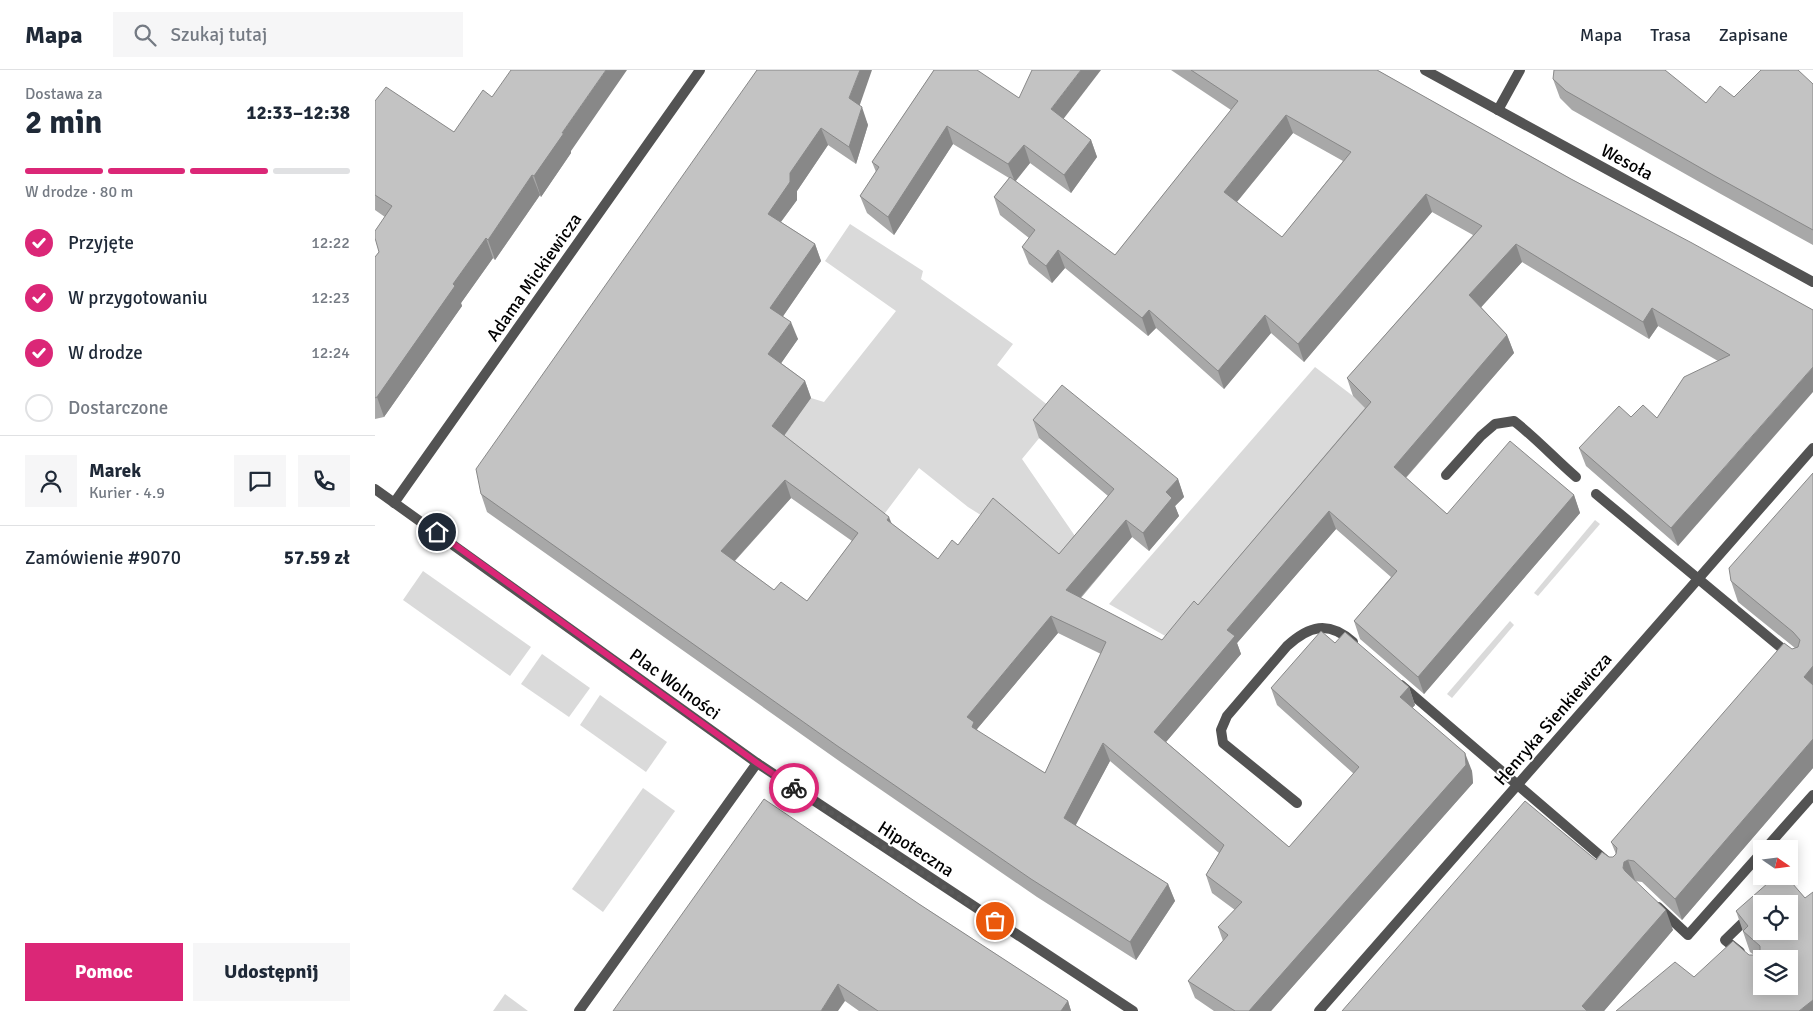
<!DOCTYPE html>
<html lang="pl">
<head>
<meta charset="utf-8">
<style>
  body { margin:0; font-family:Signika,sans-serif; background:#f6f6f7; color:#1f2937; height:100vh; display:flex; flex-direction:column; font-size:19px; white-space:nowrap }
  * { box-sizing:border-box; margin:0 }
  p { font-size:16px; color:#747a83 }
  .icon { flex:none; width:28px; height:28px; fill:none; stroke:currentColor; stroke-width:2; stroke-linecap:round; stroke-linejoin:round }
  .map { position:relative; flex:1; overflow:hidden }
  .sheet { display:flex; flex-direction:column; background:#fff; width:375px }
  .sheet>* { flex:none }
  .needle { width:32px; rotate:104deg }
  .buttons { position:absolute; left:1378px; top:770px; display:grid; gap:10px }
  .buttons a { display:grid; place-items:center; width:45px; height:45px; border-radius:0px; background:#fff; box-shadow:0 2px 12px #0003; font-size:25px }
  .pin { position:absolute; display:grid; place-items:center; width:42px; height:42px; color:#fff; margin:-21px; border:2px solid #fff; border-radius:50%; box-shadow:0 1px 5px #0007 }
  .courier { position:absolute; display:grid; place-items:center; width:50px; height:50px; margin:-25px; border:4px solid #db2777; border-radius:50%; background:#fff; color:#222; box-shadow:0 1px 6px #0007 }
  .overview em { font-style:normal; font-weight:700 }
  .overview div { display:flex; flex-direction:column-reverse }
  .overview { display:flex; align-items:center; justify-content:space-between; height:85px; padding:0 25px }
  h1 { font-size:32px; font-weight:700; line-height:38px }
  .bar { display:grid; grid-template-columns:repeat(4,1fr); gap:8px 5px; align-content:center; height:60px; padding:0 25px }
  .bar i { height:6px; border-radius:4px; background:#e0e1e3 }
  .bar .active { background:#db2777 }
  .bar p { grid-column:span 4 }
  .line { display:flex; align-items:center; gap:12px; padding:0 25px; border-top:1px solid #e0e1e3 }
  .line div { flex:1 }
  .round { display:grid; place-items:center; flex:none; width:52px; height:52px; border-radius:0px; background:#f6f6f7 }
  ol { padding:0 25px; list-style:none }
  li { display:flex; align-items:center; gap:15px; height:55px }
  li p { margin-inline-start:auto }
  li .icon { padding:5px; border-radius:50%; background:#db2777; color:#fff; stroke-width:4 }
  li:last-child { color:#747a83 }
  li i { width:28px; height:28px; border:2px solid #e0e1e3; border-radius:50% }
  .cta { display:flex; gap:10px; margin-top:auto; padding:10px 25px }
  .cta a { flex:1; height:58px; border-radius:0px; background:#db2777; color:#fff; font-size:20px; font-weight:700; line-height:58px; text-align:center }
  .cta a+a { background:#f6f6f7; color:#1f2937 }
  header { display:flex; align-items:center; gap:30px; box-sizing:border-box; height:70px; padding:0 25px; background:#fff; border-bottom:1px solid #e0e1e3 }
  header strong { font-size:24px }
  nav { display:flex; gap:28px; margin-inline-start:auto; font-size:18px }
  .search { width:350px; height:45px; background:#f6f6f7; display:flex; align-items:center; gap:12px; box-sizing:border-box; padding:0 18px; border-radius:0px; color:#747a83; font-size:19px }
  main { display:flex; flex:1; min-height:0 }
  .map>svg:first-child { display:block }
  .green { fill:#dadada }
  .lines { fill:none; stroke-linecap:round; stroke-linejoin:round }
  .lane { stroke:#535353; stroke-width:10 }
  .street { stroke:#535353; stroke-width:10 }
  .wall { fill:#a8a8a8; fill-rule:evenodd }
  .shaded-wall { fill:#888 }
  .building { fill:#c3c3c3; stroke:#888; fill-rule:evenodd }
  .done { stroke:#595959; stroke-width:5; stroke-dasharray:0 9 }
  .route { stroke:#db2777; stroke-width:6 }
  .labels { text-anchor:middle; dominant-baseline:central; stroke-width:4; stroke-linejoin:round; paint-order:stroke }
  .street-label { font-size:18px; fill:#000; stroke:#fff }
</style>
</head>
<body>
<header>
<strong>Mapa</strong>
<div class="search"><svg class="icon" aria-label="search" viewBox="0 0 24 24"><circle cx="10" cy="10" r="6"/><path d="M15 15l6 6"/></svg>Szukaj tutaj</div>
<nav><a>Mapa</a><a>Trasa</a><a>Zapisane</a></nav>
</header>
<main>
<section class="sheet">
<div class="overview"><div><h1>2 min</h1><p>Dostawa za</p></div><em>12:33–12:38</em></div>
<div class="bar"><i class="active"></i><i class="active"></i><i class="active"></i><i></i><p>W drodze · 80 m</p></div>
<ol>
<li><svg class="icon" aria-label="check" viewBox="0 0 24 24"><path d="M5 12l5 5 9-10"/></svg>Przyjęte<p>12:22</p></li>
<li><svg class="icon" aria-label="check" viewBox="0 0 24 24"><path d="M5 12l5 5 9-10"/></svg>W przygotowaniu<p>12:23</p></li>
<li><svg class="icon" aria-label="check" viewBox="0 0 24 24"><path d="M5 12l5 5 9-10"/></svg>W drodze<p>12:24</p></li>
<li><i></i>Dostarczone</li>
</ol>
<div class="line" style="height:90px"><a class="round"><svg class="icon" aria-label="person" viewBox="0 0 24 24"><circle cx="12" cy="8" r="4"/><path d="M4 21q1-7 8-7t8 7"/></svg></a><div><b>Marek</b><p>Kurier · 4.9</p></div><a class="round"><svg class="icon" aria-label="chat" viewBox="0 0 24 24"><path d="M4 5h16v11H9l-5 4z"/></svg></a><a class="round"><svg class="icon" aria-label="phone" viewBox="0 0 24 24"><path d="M5 4h4l2 5-3 2q2 4 5 5l2-3 5 2v4C11 20 4 13 5 4z"/></svg></a></div>
<div class="line" style="height:65px"><div>Zamówienie #9070</div><b>57.59 zł</b></div>
<div class="cta"><a>Pomoc</a><a>Udostępnij</a></div>
</section>
<div class="map">
<svg width="1438" height="941" viewBox="0 0 1438 941">
  <rect width="100%" height="100%" fill="#fff"/>
  <!-- green -->
  <g class="green">
    <path d="M 475,154 L 548,201 L 546,209 L 638,274 L 622,295 L 684,344 L 647,389 L 700,466 L 680,492 L 593,437 L 544,398 L 504,451 L 408,367 L 436,328 L 449,332 L 521,241 L 450,191 Z"/>
    <path d="M 940,297 L 978,326 L 1003,350 L 792,567 L 734,534 Z"/>
    <path d="M 1220,450 L 1225,454 L 1163,526 L 1159,523 Z"/>
    <path d="M 48,501 L 156,577 L 135,606 L 28,530 Z"/>
    <path d="M 1135,551 L 1139,555 L 1077,628 L 1072,624 Z"/>
    <path d="M 167,584 L 215,618 L 194,647 L 146,614 Z"/>
    <path d="M 225,625 L 292,672 L 271,702 L 205,655 Z"/>
    <path d="M 268,718 L 300,741 L 228,842 L 197,819 Z"/>
    <path d="M 130,924 L 153,941 L 118,941 Z"/>
  </g>
  <g class="lines">
    <!-- lane -->
    <g class="lane">
      <path d="M 1071,405 L 1106,366 L 1120,354 L 1139,351 C 1161,368 1180,389 1201,407"/>
      <path d="M 1221,424 L 1415,585"/>
      <path d="M 1026,615 L 1235,794"/>
      <path d="M 922,733 L 848,673 L 846,660 L 852,646 L 912,576 C 934,556 953,550 978,572"/>
      <path d="M 1390,779 L 1438,725"/>
      <path d="M 1283,837 L 1313,865 L 1386,783"/>
      <path d="M 1365,882 L 1350,870 L 1386,835"/>
    </g>
    <!-- street -->
    <g class="street">
      <path d="M 1050,0 L 1438,212"/>
      <path d="M 1123,40 L 1145,0"/>
      <path d="M 0,419 L 382,693 L 758,941"/>
      <path d="M 19,433 L 325,0"/>
      <path d="M 204,941 L 382,693"/>
      <path d="M 944,941 L 1438,378"/>
    </g>
  </g>
  <!-- wall -->
  <g class="wall">
    <path d="M 382,0 L 484,35 L 493,55 L 481,94 L 453,75 L 422,121 L 422,130 L 406,152 L 440,174 L 446,191 L 408,246 L 423,269 L 406,293 L 430,311 L 436,328 L 409,365 L 517,454 L 563,489 L 583,475 L 684,484 L 733,426 L 664,368 L 658,350 L 803,409 L 809,427 L 800,436 L 804,446 L 774,481 L 757,467 L 706,528 L 787,570 L 823,535 L 990,338 L 978,326 L 972,308 L 1098,165 L 1057,142 L 929,292 L 896,263 L 849,319 L 781,258 L 773,266 L 690,198 L 677,213 L 654,194 L 647,177 L 654,168 L 625,145 L 619,127 L 634,108 L 578,74 L 519,165 L 492,143 L 485,126 L 501,102 L 497,92 L 559,0 L 644,28 L 689,49 L 716,70 L 722,87 L 696,123 L 655,93 L 640,111 L 740,185 L 856,40 L 796,0 L 1002,0 L 1196,109 L 1438,240 L 1303,476 L 1211,396 L 1204,378 L 1256,347 L 1282,348 L 1343,291 L 1283,256 L 1274,269 L 1147,192 L 1106,237 L 1132,265 L 1139,283 L 1031,408 L 1072,444 L 1199,425 L 1205,443 L 1049,624 L 985,569 L 979,551 L 1016,507 L 961,459 L 862,573 L 866,584 L 791,672 L 914,777 L 979,704 L 902,635 L 896,618 L 960,573 L 1034,617 L 1040,635 L 1037,638 L 1097,701 L 1098,713 L 896,941 L 839,941 L 820,928 L 813,911 L 848,871 L 843,857 L 860,840 L 837,823 L 831,805 L 844,783 L 735,691 L 700,755 L 793,814 L 800,831 L 761,890 L 662,827 L 467,693 L 112,442 L 106,424 ZM 918,63 L 968,91 L 907,167 L 862,132 ZM 416,428 L 477,471 L 432,531 L 399,520 L 360,491 ZM 683,563 L 726,584 L 670,703 L 602,661 L 602,659 Z"/>
    <path d="M 1178,9 L 1331,33 L 1359,27 L 1438,14 L 1438,175 L 1344,123 L 1197,40 L 1185,28 Z"/>
    <path d="M 117,27 L 196,81 L 196,83 L 166,127 L 165,125 L 120,190 L 118,188 L 86,233 L 87,236 L 9,347 L 0,349 L 0,187 L 4,182 L 10,147 L 0,140 L 0,31 L 79,62 Z"/>
    <path d="M 1438,403 L 1438,698 L 1307,850 L 1267,812 L 1260,811 L 1298,860 L 1229,941 L 967,941 L 1221,790 L 1238,787 L 1241,784 L 1236,772 L 1417,579 L 1420,578 L 1363,532 L 1356,511 Z"/>
    <path d="M 1430,828 L 1438,941 L 1319,907 L 1374,885 L 1379,885 L 1375,882 L 1361,841 Z"/>
    <path d="M 544,834 L 693,931 L 696,941 L 484,941 L 470,931 L 238,941 Z"/>
  </g>
  <!-- shaded-wall -->
  <g class="shaded-wall">
    <path d="M 231,0 L 252,0 L 196,81 L 196,83 L 166,127 L 159,106 L 187,63 Z"/>
    <path d="M 485,0 L 497,0 L 481,46 L 474,28 Z"/>
    <path d="M 706,0 L 726,0 L 683,56 L 676,39 Z"/>
    <path d="M 487,37 L 493,55 L 481,94 L 474,77 Z"/>
    <path d="M 911,45 L 918,63 L 856,139 L 849,122 Z"/>
    <path d="M 572,56 L 578,74 L 519,165 L 513,147 Z"/>
    <path d="M 446,58 L 453,75 L 422,121 L 422,130 L 399,161 L 393,144 L 415,103 Z"/>
    <path d="M 716,70 L 722,87 L 696,123 L 689,105 Z"/>
    <path d="M 649,75 L 655,93 L 640,112 L 633,94 Z"/>
    <path d="M 157,105 L 165,125 L 120,190 L 113,170 Z"/>
    <path d="M 1051,124 L 1057,142 L 929,292 L 923,274 Z"/>
    <path d="M 111,168 L 118,188 L 86,233 L 87,236 L 9,347 L 2,327 L 78,214 Z"/>
    <path d="M 440,174 L 446,191 L 402,255 L 395,238 Z"/>
    <path d="M 1141,174 L 1147,192 L 1101,243 L 1094,225 Z"/>
    <path d="M 683,180 L 690,198 L 677,213 L 671,196 Z"/>
    <path d="M 1277,238 L 1283,256 L 1274,269 L 1268,252 Z"/>
    <path d="M 774,240 L 781,258 L 773,266 L 767,248 Z"/>
    <path d="M 890,245 L 896,263 L 849,319 L 843,301 Z"/>
    <path d="M 416,252 L 423,269 L 400,302 L 393,284 Z"/>
    <path d="M 1132,265 L 1139,283 L 1025,414 L 1019,397 Z"/>
    <path d="M 1438,297 L 1438,322 L 1303,476 L 1296,458 Z"/>
    <path d="M 430,311 L 436,328 L 404,373 L 397,356 Z"/>
    <path d="M 803,409 L 809,427 L 800,436 L 804,446 L 774,481 L 768,463 L 791,422 Z"/>
    <path d="M 410,410 L 416,428 L 353,498 L 346,481 Z"/>
    <path d="M 1199,425 L 1205,443 L 1049,624 L 1043,607 Z"/>
    <path d="M 954,441 L 961,459 L 862,573 L 866,584 L 785,679 L 779,662 L 852,560 Z"/>
    <path d="M 514,447 L 521,464 L 512,450 Z"/>
    <path d="M 751,450 L 757,467 L 697,537 L 691,520 Z"/>
    <path d="M 676,546 L 683,563 L 602,659 L 606,670 L 603,674 L 592,647 Z"/>
    <path d="M 1438,596 L 1438,625 L 1429,607 Z"/>
    <path d="M 1034,617 L 1040,635 L 1031,645 L 1025,627 Z"/>
    <path d="M 1438,669 L 1438,698 L 1307,850 L 1300,829 Z"/>
    <path d="M 728,673 L 735,691 L 695,766 L 689,748 Z"/>
    <path d="M 1090,683 L 1097,701 L 1098,713 L 896,941 L 874,941 Z"/>
    <path d="M 1253,790 L 1260,810 L 1257,813 L 1248,798 L 1249,792 Z"/>
    <path d="M 793,814 L 800,831 L 761,890 L 755,872 Z"/>
    <path d="M 1291,840 L 1298,860 L 1229,941 L 1209,941 L 1207,936 Z"/>
    <path d="M 463,914 L 470,931 L 463,941 L 446,941 Z"/>
    <path d="M 1438,930 L 1438,941 L 1424,941 Z"/>
    <path d="M 693,931 L 696,941 L 686,941 Z"/>
  </g>
  <!-- building -->
  <g class="building">
    <path d="M 136,0 L 231,0 L 187,63 L 189,63 L 159,106 L 157,105 L 113,170 L 111,168 L 78,214 L 80,216 L 2,327 L 0,328 L 0,187 L 4,182 L 0,168 L 0,161 L 17,136 L 0,125 L 0,31 L 11,17 L 79,62 L 108,20 L 117,27 Z"/>
    <path d="M 382,0 L 485,0 L 474,28 L 487,37 L 474,77 L 446,58 L 415,103 L 415,112 L 393,144 L 440,174 L 395,238 L 416,252 L 393,284 L 430,311 L 397,356 L 514,447 L 512,450 L 563,489 L 577,470 L 583,475 L 618,428 L 684,484 L 739,419 L 658,350 L 687,315 L 803,409 L 791,422 L 797,428 L 768,463 L 751,450 L 691,520 L 787,570 L 819,531 L 823,535 L 996,332 L 972,308 L 1107,156 L 1051,124 L 923,274 L 890,245 L 843,301 L 774,240 L 767,248 L 683,180 L 671,196 L 647,177 L 660,160 L 619,127 L 635,107 L 740,185 L 863,31 L 816,0 L 1002,0 L 1196,109 L 1317,173 L 1438,240 L 1438,297 L 1296,458 L 1204,378 L 1244,336 L 1256,347 L 1268,335 L 1282,348 L 1309,307 L 1355,285 L 1277,238 L 1268,252 L 1141,174 L 1094,225 L 1132,265 L 1019,397 L 1072,444 L 1135,371 L 1199,425 L 1043,607 L 979,551 L 1022,501 L 954,441 L 852,560 L 860,566 L 779,662 L 914,777 L 984,697 L 896,618 L 946,561 L 960,573 L 970,562 L 1034,617 L 1025,627 L 1090,683 L 1091,695 L 874,941 L 860,941 L 813,911 L 853,865 L 843,857 L 867,832 L 831,805 L 849,775 L 728,673 L 689,748 L 793,814 L 755,872 L 656,809 L 461,675 L 106,424 L 101,399 ZM 911,45 L 976,82 L 907,167 L 849,122 ZM 410,410 L 483,463 L 432,531 L 406,512 L 399,520 L 346,481 ZM 676,546 L 731,572 L 670,703 L 597,657 L 599,652 L 592,647 Z"/>
    <path d="M 559,0 L 602,0 L 644,28 L 657,0 L 706,0 L 676,39 L 716,70 L 689,105 L 649,75 L 633,94 L 572,56 L 513,147 L 485,126 L 504,97 L 497,92 Z"/>
    <path d="M 1179,0 L 1290,0 L 1331,33 L 1345,16 L 1359,27 L 1386,0 L 1423,0 L 1438,14 L 1438,160 L 1338,105 L 1191,21 L 1178,9 Z"/>
    <path d="M 1438,403 L 1438,596 L 1429,607 L 1438,615 L 1438,669 L 1300,829 L 1259,791 L 1253,790 L 1249,792 L 1248,798 L 1250,801 L 1291,840 L 1207,936 L 1212,941 L 967,941 L 1150,731 L 1221,790 L 1227,782 L 1234,787 L 1238,787 L 1241,784 L 1242,778 L 1236,772 L 1409,573 L 1417,579 L 1423,577 L 1425,570 L 1418,562 L 1356,511 L 1354,498 Z"/>
    <path d="M 389,729 L 544,834 L 693,931 L 686,941 L 503,941 L 463,914 L 446,941 L 238,941 Z"/>
    <path d="M 1401,806 L 1411,806 L 1430,828 L 1438,822 L 1438,930 L 1424,941 L 1241,941 L 1300,892 L 1319,907 L 1358,871 L 1374,885 L 1381,885 L 1385,881 L 1385,876 L 1368,861 L 1373,856 L 1361,841 ZM 1386,834 L 1414,834 L 1414,861 L 1386,861 ZM 1386,889 L 1414,889 L 1414,916 L 1386,916 Z"/>
  </g>
  <g class="lines">
    <!-- done -->
    <path class="done" d="M 419,718 L 620,851"/>
    <!-- route -->
    <path class="route" d="M 62,462 L 382,693 L 419,718"/>
  </g>
  <g class="labels">
    <!-- street labels -->
    <g class="street-label">
      <text transform="translate(1252 92) rotate(28)">Wesoła</text>
      <text transform="translate(159 207) rotate(-55)">Adama Mickiewicza</text>
      <text transform="translate(300 614) rotate(36)">Plac Wolności</text>
      <text transform="translate(1178 649) rotate(-49)">Henryka Sienkiewicza</text>
      <text transform="translate(541 779) rotate(33)">Hipoteczna</text>
    </g>
  </g>
</svg>
<div class="buttons">
<a><svg class="needle" viewBox="-14 -14 28 28"><path d="M0-13l5 13h-10z" fill="#e53935"/><path d="M0 13l5-13h-10z" fill="#747a83"/></svg></a>
<a><svg class="icon" aria-label="locate" viewBox="0 0 24 24"><circle cx="12" cy="12" r="6"/><path d="M12 2v4M12 18v4M2 12h4M18 12h4"/></svg></a>
<a><svg class="icon" aria-label="layers" viewBox="0 0 24 24"><path d="M12 4l9 5-9 5-9-5zM3 14l9 5 9-5"/></svg></a>
</div>
<div class="pin" style="left:620px;top:851px;background:#ea580c"><svg class="icon" aria-label="bag" viewBox="0 0 24 24"><path d="M5 8h14l-1 12H6zM9 8a3 3 0 0 1 6 0"/></svg></div>
<div class="pin" style="left:62px;top:462px;background:#1f2937"><svg class="icon" aria-label="home" viewBox="0 0 24 24"><path d="M3 11l9-7 9 7M6 9v11h12V9"/></svg></div>
<div class="courier" style="left:419px;top:718px"><svg class="icon" aria-label="bike" viewBox="0 0 24 24"><circle cx="6" cy="16" r="4"/><circle cx="18" cy="16" r="4"/><path d="M6 16l4-8h5l3 8M10 8l3 8H6M13 5h3"/></svg></div>
</div>
</main>
</body>
</html>
